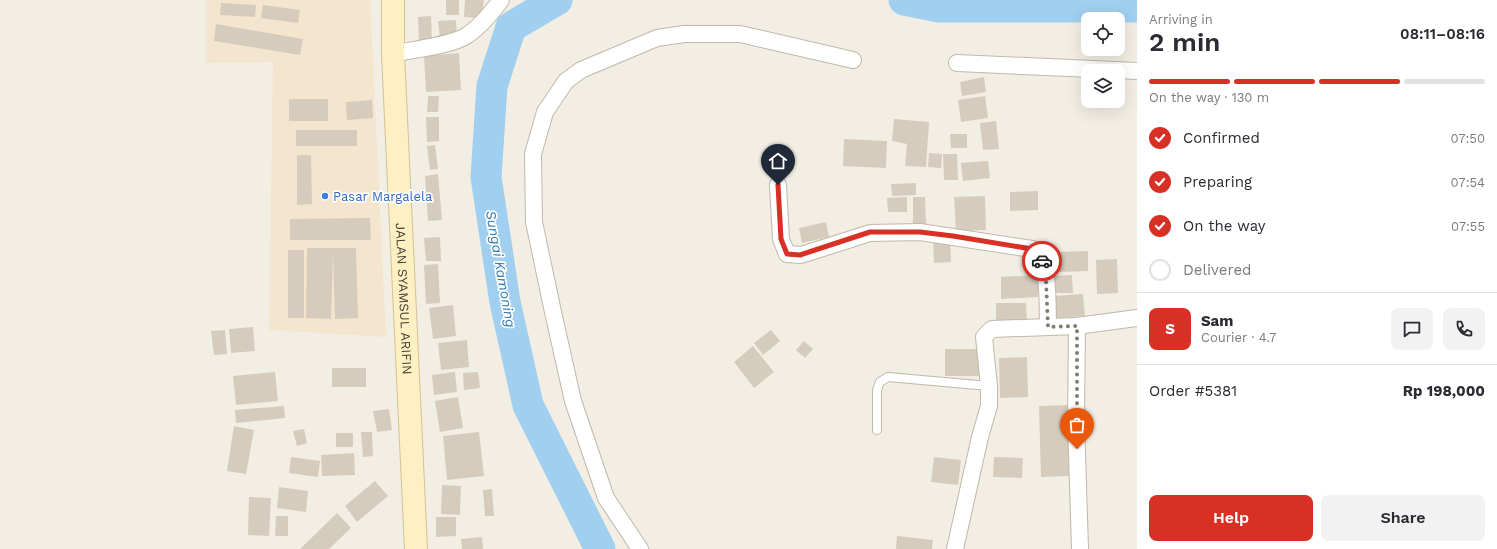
<!DOCTYPE html>
<html lang="en">
<head>
<meta charset="utf-8">
<style>
  body { margin:0; font-family:"Work Sans",sans-serif; background:#f2f2f3; color:#2b2b33; height:100vh; display:flex; flex-direction:column; font-size:15px; white-space:nowrap }
  * { box-sizing:border-box; margin:0 }
  p { font-size:13px; color:#7c7c81 }
  .icon { flex:none; width:22px; height:22px; fill:none; stroke:currentColor; stroke-width:2; stroke-linecap:round; stroke-linejoin:round }
  .map { position:relative; flex:1; overflow:hidden }
  .drawer { display:flex; flex-direction:column; background:#fff; width:360px }
  .drawer>* { flex:none }
  .tools { position:absolute; left:1081px; top:12px; display:grid; gap:8px }
  .tools a { display:grid; place-items:center; width:44px; height:44px; border-radius:8px; background:#fff; box-shadow:0 4px 16px #0002; font-size:20px }
  .pin { position:absolute; display:grid; place-items:center; width:34px; height:34px; color:#fff; margin:-41px -17px; border-radius:50% 50% 50% 0; rotate:-45deg; box-shadow:0 0 4px #0007 }
  .pin .icon { rotate:45deg }
  .courier { position:absolute; display:grid; place-items:center; width:40px; height:40px; margin:-20px; border:3px solid #d93025; border-radius:50%; background:#fff; color:#222; box-shadow:0 1px 5px #0007 }
  .headline em { font-style:normal; font-weight:600 }
  .headline div { display:flex; flex-direction:column-reverse }
  .headline { display:flex; align-items:center; justify-content:space-between; height:68px; padding:0 12px }
  h1 { font-size:26px; font-weight:600; line-height:30px }
  .bar { display:grid; grid-template-columns:repeat(4,1fr); gap:6px 4px; align-content:center; height:48px; padding:0 12px }
  .bar i { height:5px; border-radius:3px; background:#e1e1e2 }
  .bar .active { background:#d93025 }
  .bar p { grid-column:span 4 }
  .line { display:flex; align-items:center; gap:10px; padding:0 12px; border-top:1px solid #e1e1e2 }
  .line div { flex:1 }
  .round { display:grid; place-items:center; flex:none; width:42px; height:42px; border-radius:8px; background:#f2f2f3 }
  ol { padding:0 12px; list-style:none }
  li { display:flex; align-items:center; gap:12px; height:44px }
  li p { margin-inline-start:auto }
  li .icon { padding:4px; border-radius:50%; background:#d93025; color:#fff; stroke-width:4 }
  li:last-child { color:#7c7c81 }
  li i { width:22px; height:22px; border:2px solid #e1e1e2; border-radius:50% }
  .action { display:flex; gap:8px; margin-top:auto; padding:8px 12px }
  .action a { flex:1; height:46px; border-radius:8px; background:#d93025; color:#fff; font-size:16px; font-weight:600; line-height:46px; text-align:center }
  .action a+a { background:#f2f2f3; color:#2b2b33 }
  main { display:flex; flex:1; min-height:0 }
  .map>svg:first-child { display:block }
  .commercial { fill:#f4e5cf }
  .lines { fill:none; stroke-linecap:round; stroke-linejoin:round }
  .river { stroke:#a0cfef; stroke-width:31 }
  .building { fill:#d6ccbd }
  .service-casing { stroke:#c0b8aa; stroke-width:10 }
  .minor-casing { stroke:#c0b8aa; stroke-width:18 }
  .secondary-casing { stroke:#d2c294; stroke-width:24 }
  .service { stroke:#fff; stroke-width:8 }
  .minor { stroke:#fff; stroke-width:16 }
  .secondary { stroke:#fef0c2; stroke-width:22 }
  .done { stroke:#817c72; stroke-width:4; stroke-dasharray:0 7.2 }
  .route { stroke:#d93025; stroke-width:5 }
  .shop-dot { fill:#3f7fe0; stroke:#fff; stroke-width:1.5 }
  .labels { text-anchor:middle; dominant-baseline:central; stroke-width:3.5; stroke-linejoin:round; paint-order:stroke }
  .shop-label { font-size:13px; fill:#366cbe; stroke:#fff; text-anchor:start }
  .street-label { font-size:13px; fill:#443e34; stroke:#fff }
  .water-label { font-size:14px; font-style:italic; fill:#2e78af; stroke:#fff }
</style>
</head>
<body>
<main>
<div class="map">
<svg width="1137" height="549" viewBox="0 0 1137 549">
  <rect width="100%" height="100%" fill="#f2eee4"/>
  <!-- commercial -->
  <path class="commercial" d="M 206,0 L 370,0 L 386,337 L 269,330 L 273,62 L 206,63 Z"/>
  <g class="lines">
    <!-- river -->
    <g class="river">
      <path d="M 557,0 L 511,27 L 492,86 L 486,177 L 505,302 L 528,405 L 600,549"/>
      <path d="M 904,0 L 939,7 L 1137,7"/>
    </g>
  </g>
  <!-- building -->
  <g class="building">
    <rect x="446" y="0" width="13" height="15"/>
    <path d="M 465,0 L 484,0 L 482,18 L 464,17 Z"/>
    <path d="M 221,3 L 256,5 L 255,17 L 220,15 Z"/>
    <path d="M 263,5 L 300,10 L 298,23 L 261,18 Z"/>
    <path d="M 431,16 L 432,42 L 419,43 L 418,17 Z"/>
    <path d="M 456,20 L 457,37 L 440,38 L 438,21 Z"/>
    <path d="M 216,24 L 303,39 L 300,55 L 214,41 Z"/>
    <path d="M 459,53 L 461,90 L 426,92 L 424,56 Z"/>
    <path d="M 984,77 L 986,92 L 962,96 L 960,82 Z"/>
    <path d="M 428,96 L 439,96 L 438,112 L 427,112 Z"/>
    <path d="M 985,96 L 988,118 L 961,122 L 958,100 Z"/>
    <rect x="289" y="99" width="39" height="22"/>
    <path d="M 372,100 L 373,118 L 347,120 L 346,102 Z"/>
    <path d="M 426,117 L 439,117 L 439,141 L 427,142 Z"/>
    <path d="M 894,119 L 929,122 L 926,167 L 905,166 L 907,144 L 892,141 Z"/>
    <path d="M 996,121 L 999,149 L 983,150 L 980,123 Z"/>
    <rect x="296" y="130" width="61" height="16"/>
    <path d="M 950,134 L 967,134 L 967,148 L 951,148 Z"/>
    <path d="M 844,139 L 887,141 L 886,168 L 843,166 Z"/>
    <path d="M 435,145 L 438,169 L 430,170 L 427,146 Z"/>
    <path d="M 929,153 L 942,154 L 941,168 L 928,167 Z"/>
    <path d="M 943,154 L 957,154 L 958,180 L 944,180 Z"/>
    <path d="M 297,155 L 311,155 L 312,204 L 297,205 Z"/>
    <path d="M 988,161 L 990,178 L 963,181 L 961,163 Z"/>
    <path d="M 438,174 L 442,220 L 428,221 L 425,176 Z"/>
    <path d="M 916,183 L 916,195 L 892,196 L 891,184 Z"/>
    <path d="M 1038,191 L 1038,210 L 1010,211 L 1010,192 Z"/>
    <path d="M 985,196 L 986,230 L 956,231 L 954,197 Z"/>
    <path d="M 907,197 L 907,212 L 888,212 L 887,198 Z"/>
    <path d="M 913,197 L 925,197 L 926,224 L 913,225 Z"/>
    <path d="M 370,218 L 371,240 L 290,240 L 290,219 Z"/>
    <path d="M 826,222 L 829,237 L 802,243 L 799,228 Z"/>
    <path d="M 440,237 L 441,261 L 426,261 L 424,238 Z"/>
    <path d="M 933,238 L 950,238 L 951,262 L 934,263 Z"/>
    <path d="M 307,248 L 356,248 L 358,318 L 335,319 L 333,256 L 331,319 L 306,318 Z"/>
    <rect x="288" y="250" width="16" height="68"/>
    <path d="M 1088,251 L 1088,271 L 1059,272 L 1059,252 Z"/>
    <path d="M 1117,259 L 1118,293 L 1097,294 L 1096,260 Z"/>
    <path d="M 438,264 L 440,303 L 426,304 L 424,265 Z"/>
    <path d="M 1038,275 L 1038,297 L 1001,299 L 1001,277 Z"/>
    <path d="M 1072,275 L 1073,293 L 1054,293 L 1054,276 Z"/>
    <path d="M 1083,294 L 1085,316 L 1056,318 L 1054,296 Z"/>
    <path d="M 996,303 L 1026,303 L 1027,322 L 996,323 Z"/>
    <path d="M 453,305 L 456,336 L 433,339 L 429,308 Z"/>
    <path d="M 253,327 L 255,351 L 231,353 L 229,329 Z"/>
    <path d="M 225,330 L 227,354 L 214,355 L 211,331 Z"/>
    <path d="M 771,330 L 780,341 L 763,355 L 754,343 Z"/>
    <path d="M 467,340 L 469,367 L 441,370 L 438,343 Z"/>
    <path d="M 804,341 L 813,349 L 805,358 L 796,350 Z"/>
    <path d="M 753,346 L 774,372 L 754,388 L 734,362 Z"/>
    <rect x="945" y="349" width="37" height="27"/>
    <path d="M 1027,357 L 1028,397 L 1000,398 L 999,358 Z"/>
    <rect x="332" y="368" width="34" height="19"/>
    <path d="M 275,372 L 278,401 L 236,405 L 233,376 Z"/>
    <path d="M 455,372 L 457,392 L 434,395 L 432,375 Z"/>
    <path d="M 478,372 L 480,388 L 464,390 L 463,373 Z"/>
    <path d="M 458,397 L 463,428 L 440,432 L 435,401 Z"/>
    <path d="M 1070,405 L 1072,476 L 1041,477 L 1039,406 Z"/>
    <path d="M 284,406 L 285,418 L 236,423 L 235,410 Z"/>
    <path d="M 389,409 L 392,430 L 377,432 L 373,411 Z"/>
    <path d="M 234,426 L 254,430 L 246,474 L 227,471 Z"/>
    <path d="M 304,429 L 307,443 L 297,446 L 293,431 Z"/>
    <path d="M 361,432 L 372,432 L 373,456 L 363,457 Z"/>
    <path d="M 479,432 L 484,476 L 447,480 L 443,436 Z"/>
    <rect x="336" y="433" width="17" height="14"/>
    <path d="M 354,453 L 355,475 L 322,476 L 321,455 Z"/>
    <path d="M 291,457 L 320,461 L 318,477 L 289,473 Z"/>
    <path d="M 934,457 L 961,460 L 958,485 L 931,482 Z"/>
    <path d="M 994,457 L 1023,458 L 1022,478 L 993,477 Z"/>
    <path d="M 375,481 L 388,496 L 357,522 L 345,506 Z"/>
    <path d="M 442,485 L 461,486 L 460,515 L 441,514 Z"/>
    <path d="M 279,487 L 308,491 L 306,512 L 277,508 Z"/>
    <path d="M 492,489 L 494,516 L 485,516 L 483,490 Z"/>
    <path d="M 249,497 L 271,498 L 269,536 L 248,535 Z"/>
    <path d="M 337,513 L 351,528 L 329,549 L 300,549 Z"/>
    <path d="M 276,516 L 288,516 L 288,536 L 275,536 Z"/>
    <path d="M 436,517 L 456,517 L 456,536 L 436,537 Z"/>
    <path d="M 897,536 L 933,540 L 932,549 L 896,549 Z"/>
    <path d="M 482,537 L 483,549 L 462,549 L 461,539 Z"/>
  </g>
  <g class="lines">
    <defs>
      <path id="service" d="M 877,430 L 877,390 L 880,382 L 888,377 L 989,386"/>
      <g id="minor">
        <path d="M 393,54 C 413,49 450,46 466,36 C 480,27 491,13 501,0"/>
        <path d="M 957,63 L 1137,71"/>
        <path d="M 778,185 L 781,239 L 787,254 L 801,255 L 870,233 L 920,232 L 1032,249 C 1051,262 1047,306 1048,327"/>
        <path d="M 640,549 L 606,498 L 573,401 L 553,312 L 534,222 L 533,154 L 545,112 L 566,81 L 581,70 L 657,38 L 684,34 L 740,34 L 853,60"/>
        <path d="M 955,549 L 980,437 L 989,406 L 989,386 L 984,337 L 992,329 L 1077,326"/>
        <path d="M 1080,549 L 1076,421 L 1077,326 L 1137,318"/>
      </g>
      <g id="secondary">
        <path id="s1" d="M 393,0 L 393,54 L 416,549"/>
      </g>
    </defs>
    <!-- service casing -->
    <use href="#service" class="service-casing"/>
    <!-- minor casing -->
    <use href="#minor" class="minor-casing"/>
    <!-- secondary casing -->
    <use href="#secondary" class="secondary-casing"/>
    <!-- service -->
    <use href="#service" class="service"/>
    <!-- minor -->
    <use href="#minor" class="minor"/>
    <!-- secondary -->
    <use href="#secondary" class="secondary"/>
  </g>
  <g class="lines">
    <!-- done -->
    <path class="done" d="M 1042,261 L 1046,280 L 1048,327 L 1077,326 L 1077,449"/>
    <!-- route -->
    <path class="route" d="M 778,185 L 781,239 L 787,254 L 800,255 L 870,232 L 920,232 L 953,236 L 1032,249 L 1038,253 L 1042,261"/>
  </g>
  <!-- markers -->
  <circle class="shop-dot" cx="325" cy="196" r="4"/>
  <g class="labels">
    <!-- shop labels -->
    <g class="shop-label">
      <text x="333" y="196">Pasar Margalela</text>
    </g>
    <!-- street labels -->
    <g class="street-label">
      <text stroke="none"><textPath href="#s1" startOffset="299">JALAN SYAMSUL ARIFIN</textPath></text>
    </g>
    <!-- water labels -->
    <g class="water-label">
      <text transform="translate(501 269) rotate(80)">Sungai Kamoning</text>
    </g>
  </g>
</svg>
<div class="tools">
<a><svg class="icon" aria-label="locate" viewBox="0 0 24 24"><circle cx="12" cy="12" r="6"/><path d="M12 2v4M12 18v4M2 12h4M18 12h4"/></svg></a>
<a><svg class="icon" aria-label="layers" viewBox="0 0 24 24"><path d="M12 4l9 5-9 5-9-5zM3 14l9 5 9-5"/></svg></a>
</div>
<div class="pin" style="left:1077px;top:449px;background:#ea580c"><svg class="icon" aria-label="bag" viewBox="0 0 24 24"><path d="M5 8h14l-1 12H6zM9 8a3 3 0 0 1 6 0"/></svg></div>
<div class="pin" style="left:778px;top:185px;background:#1f2937"><svg class="icon" aria-label="home" viewBox="0 0 24 24"><path d="M3 11l9-7 9 7M6 9v11h12V9"/></svg></div>
<div class="courier" style="left:1042px;top:261px"><svg class="icon" aria-label="car" viewBox="0 0 24 24"><path d="M5 17H2v-5l4-1 3-4h7l3 4 3 1v5h-3M9 17h6M6 11h13"/><circle cx="7" cy="17" r="2"/><circle cx="17" cy="17" r="2"/></svg></div>
</div>
<section class="drawer">
<div class="headline"><div><h1>2 min</h1><p>Arriving in</p></div><em>08:11–08:16</em></div>
<div class="bar"><i class="active"></i><i class="active"></i><i class="active"></i><i></i><p>On the way · 130 m</p></div>
<ol>
<li><svg class="icon" aria-label="check" viewBox="0 0 24 24"><path d="M5 12l5 5 9-10"/></svg>Confirmed<p>07:50</p></li>
<li><svg class="icon" aria-label="check" viewBox="0 0 24 24"><path d="M5 12l5 5 9-10"/></svg>Preparing<p>07:54</p></li>
<li><svg class="icon" aria-label="check" viewBox="0 0 24 24"><path d="M5 12l5 5 9-10"/></svg>On the way<p>07:55</p></li>
<li><i></i>Delivered</li>
</ol>
<div class="line" style="height:72px"><b class="round" style="background:#d93025;color:#fff">S</b><div><b>Sam</b><p>Courier · 4.7</p></div><a class="round"><svg class="icon" aria-label="chat" viewBox="0 0 24 24"><path d="M4 5h16v11H9l-5 4z"/></svg></a><a class="round"><svg class="icon" aria-label="phone" viewBox="0 0 24 24"><path d="M5 4h4l2 5-3 2q2 4 5 5l2-3 5 2v4C11 20 4 13 5 4z"/></svg></a></div>
<div class="line" style="height:52px"><div>Order #5381</div><b>Rp 198,000</b></div>
<div class="action"><a>Help</a><a>Share</a></div>
</section>
</main>
</body>
</html>
